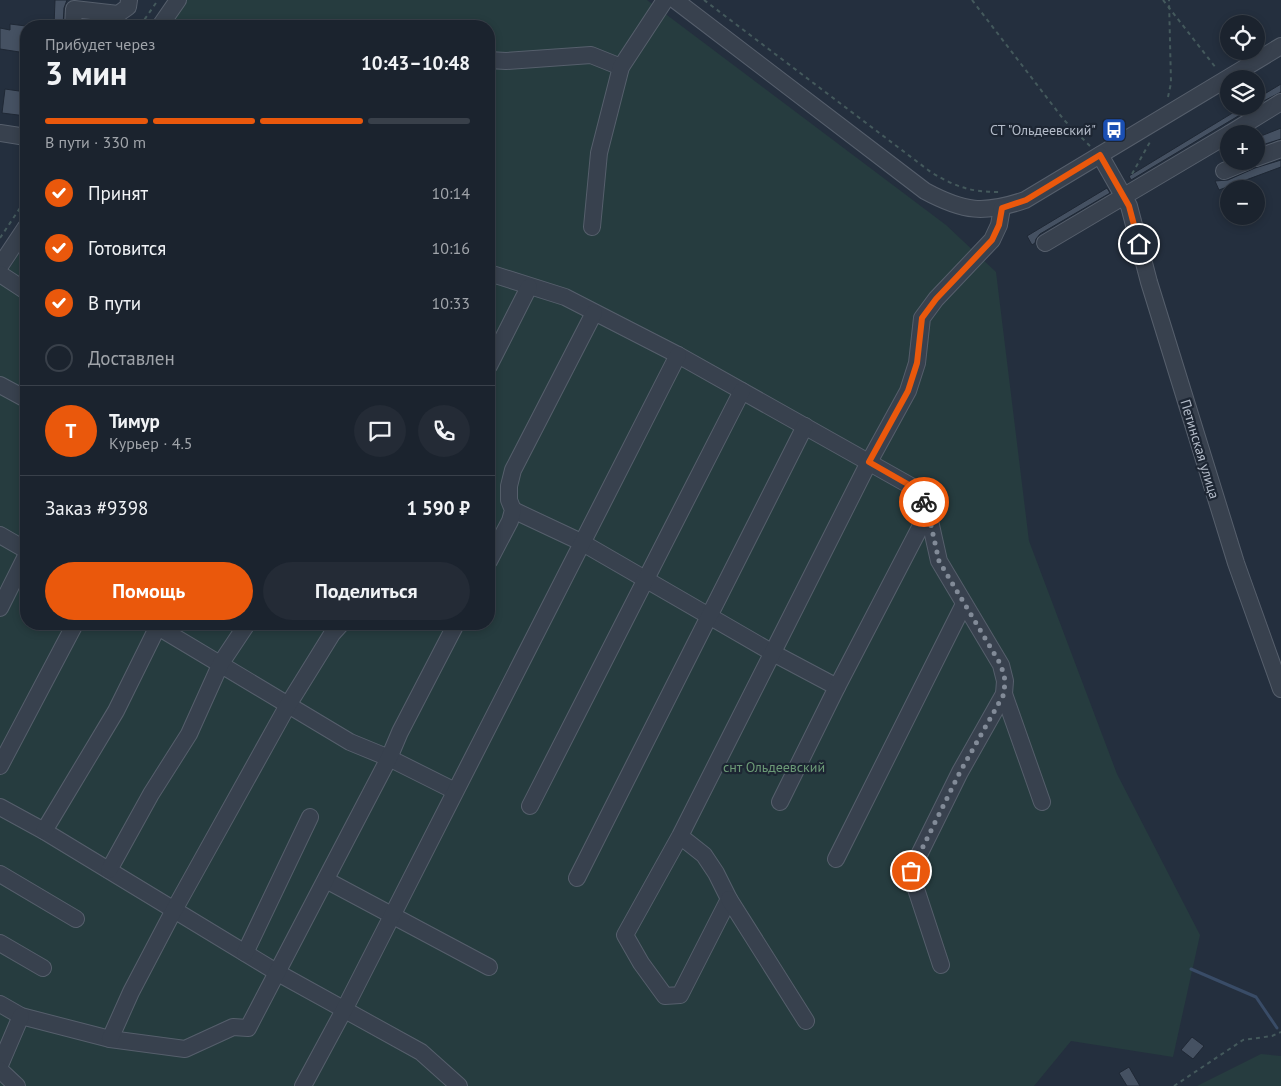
<!DOCTYPE html>
<html lang="ru">
<head>
<meta charset="utf-8">
<style>
  body { margin:0; font-family:"PT Sans",sans-serif; background:#242b36; color:#f1f3f6; height:100vh; display:flex; flex-direction:column; font-size:19px; white-space:nowrap }
  * { box-sizing:border-box; margin:0 }
  p { font-size:16px; color:#a0a4aa }
  .icon { flex:none; width:28px; height:28px; fill:none; stroke:currentColor; stroke-width:2; stroke-linecap:round; stroke-linejoin:round }
  .map { position:relative; flex:1; overflow:hidden }
  .sheet { position:absolute; left:20px; top:20px; width:475px; height:610px; display:flex; flex-direction:column; background:#1b232e; border-radius:20px; box-shadow:0 2px 8px #0003,0 0 0 1px #39404a }
  .sheet>* { flex:none }
  .controls { position:absolute; left:1220px; top:15px; display:grid; gap:10px }
  .controls a { display:grid; place-items:center; width:45px; height:45px; border-radius:50%; background:#1b232e; box-shadow:0 2px 8px #0003,0 0 0 1px #39404a; font-size:25px }
  .pin { position:absolute; display:grid; place-items:center; width:42px; height:42px; color:#fff; margin:-21px; border:2px solid #fff; border-radius:50%; box-shadow:0 1px 5px #0007 }
  .courier { position:absolute; display:grid; place-items:center; width:50px; height:50px; margin:-25px; border:4px solid #ea580c; border-radius:50%; background:#fff; color:#222; box-shadow:0 1px 6px #0007 }
  .summary em { font-style:normal; font-weight:600 }
  .summary div { display:flex; flex-direction:column-reverse }
  .summary { display:flex; align-items:center; justify-content:space-between; height:85px; padding:0 25px }
  h1 { font-size:32px; font-weight:600; line-height:38px }
  .bar { display:grid; grid-template-columns:repeat(4,1fr); gap:8px 5px; align-content:center; height:60px; padding:0 25px }
  .bar i { height:6px; border-radius:4px; background:#39404a }
  .bar .on { background:#ea580c }
  .bar p { grid-column:span 4 }
  .line { display:flex; align-items:center; gap:12px; padding:0 25px; border-top:1px solid #39404a }
  .line div { flex:1 }
  .round { display:grid; place-items:center; flex:none; width:52px; height:52px; border-radius:26px; background:#242b36 }
  ol { padding:0 25px; list-style:none }
  li { display:flex; align-items:center; gap:15px; height:55px }
  li p { margin-inline-start:auto }
  li .icon { padding:5px; border-radius:50%; background:#ea580c; color:#fff; stroke-width:4 }
  li:last-child { color:#a0a4aa }
  li i { width:28px; height:28px; border:2px solid #39404a; border-radius:50% }
  .cta { display:flex; gap:10px; margin-top:auto; padding:10px 25px }
  .cta a { flex:1; height:58px; border-radius:30px; background:#ea580c; color:#fff; font-size:20px; font-weight:600; line-height:58px; text-align:center }
  .cta a+a { background:#242b36; color:#f1f3f6 }
  .map>svg:first-child { display:block }
  .green { fill:#263c3f }
  .lines { fill:none; stroke-linecap:round; stroke-linejoin:round }
  .stream { stroke:#394c67; stroke-width:3 }
  .building { fill:#455162; stroke:#1f2835 }
  .minor-casing { stroke:#565f6c; stroke-width:18 }
  .path { stroke:#44595c; stroke-width:2; stroke-dasharray:4 4; stroke-linecap:butt }
  .minor { stroke:#38414e; stroke-width:16 }
  .done { stroke:#828b98; stroke-width:5; stroke-dasharray:0 9 }
  .route { stroke:#ea580c; stroke-width:6 }
  .labels { text-anchor:middle; dominant-baseline:central; stroke-width:4.5; stroke-linejoin:round; paint-order:stroke }
  .poi-label { font-size:14px; fill:#b4bcc9; stroke:#1d2633; text-anchor:end }
  .street-label { font-size:14px; fill:#b4bcc9; stroke:#1d2633 }
  .park-label { font-size:14px; fill:#6b9a76; stroke:#1d2633 }
</style>
</head>
<body>
<div class="map">
<svg width="1281" height="1086" viewBox="0 0 1281 1086">
  <rect width="100%" height="100%" fill="#242f3e"/>
  <!-- green -->
  <g class="green">
    <path d="M 186,0 L 647,0 L 946,225 L 996,272 L 1029,541 L 1117,774 L 1200,935 L 1173,1057 L 1071,1041 L 1034,1086 L 0,1086 L 0,283 L 26,243 L 26,624 L 489,624 L 489,26 L 169,26 Z"/>
    <path d="M 1261,1054 L 1281,1056 L 1281,1086 L 1197,1086 Z"/>
  </g>
  <g class="lines">
    <!-- stream -->
    <path class="stream" d="M 1191,969 L 1256,997 L 1277,1028"/>
  </g>
  <!-- building -->
  <g class="building">
    <path d="M 55,0 L 67,0 L 64,8 L 63,26 L 54,26 Z"/>
    <path d="M 10,24 L 26,26 L 26,53 L 0,49 L 0,28 L 10,30 Z"/>
    <path d="M 1281,84 L 1281,92 L 1256,105 L 1256,99 Z"/>
    <path d="M 5,89 L 26,92 L 26,116 L 2,113 Z"/>
    <path d="M 1244,106 L 1255,106 L 1131,180 L 1129,176 Z"/>
    <path d="M 1281,128 L 1281,139 L 1256,147 L 1256,138 Z"/>
    <path d="M 1281,160 L 1281,167 L 1219,190 L 1215,181 L 1228,180 L 1255,168 Z"/>
    <path d="M 1107,188 L 1110,193 L 1040,234 L 1036,239 L 1035,243 L 1032,245 L 1027,236 Z"/>
    <path d="M 1192,1037 L 1204,1046 L 1193,1059 L 1181,1050 Z"/>
    <path d="M 1129,1067 L 1140,1086 L 1127,1086 L 1119,1073 Z"/>
  </g>
  <g class="lines">
    <defs>
      <g id="minor">
        <path d="M 675,0 L 925,191 C 964,212 984,214 1025,200 L 1281,46"/>
        <path d="M 73,26 L 74,9 L 118,14 L 128,7 L 129,0"/>
        <path d="M 160,26 L 178,0"/>
        <path d="M 489,60 L 506,61 L 591,55 L 621,67"/>
        <path d="M 0,133 L 26,137"/>
        <path d="M 1229,134 L 1281,102"/>
        <path d="M 1100,155 L 1129,206 L 1149,282 L 1236,563 L 1281,689"/>
        <path d="M 1256,158 L 1281,149"/>
        <path d="M 1224,171 L 1248,161"/>
        <path d="M 592,227 L 599,153 L 621,67 L 665,0"/>
        <path d="M 1045,243 L 1229,134"/>
        <path d="M 0,266 L 26,227"/>
        <path d="M 489,273 L 565,297 L 678,355 L 918,490 L 928,512 L 939,561 L 1001,665 L 1005,681 L 1004,694 L 960,772 L 911,871 L 916,889 L 941,965"/>
        <path d="M 0,274 L 26,291"/>
        <path d="M 489,366 L 529,287"/>
        <path d="M 0,385 L 26,399"/>
        <path d="M 513,510 L 581,542 L 773,653 L 837,687"/>
        <path d="M 0,535 L 26,550"/>
        <path d="M 489,561 L 510,521 L 513,510 L 509,500 L 509,486 L 513,470 L 594,313"/>
        <path d="M 0,608 L 26,556"/>
        <path d="M 153,624 L 350,742 L 389,758 L 455,791"/>
        <path d="M 1004,694 L 1042,802"/>
        <path d="M 0,766 L 75,624"/>
        <path d="M 780,802 L 837,687 L 928,512"/>
        <path d="M 530,806 L 742,391"/>
        <path d="M 0,807 L 44,831 L 278,973 L 421,1052 L 459,1086"/>
        <path d="M 44,831 L 116,711 L 159,624"/>
        <path d="M 680,836 L 704,855 L 716,873 L 729,899 L 680,995 L 665,996 L 641,963 L 625,935 L 680,836 L 869,462 L 908,391 L 917,363 L 922,318 L 936,299 L 992,240 L 999,225 L 1002,208"/>
        <path d="M 836,859 L 964,604"/>
        <path d="M 109,870 L 151,794 L 189,734 L 221,663 L 247,624"/>
        <path d="M 0,874 L 76,919"/>
        <path d="M 577,878 L 805,426"/>
        <path d="M 326,880 L 489,967"/>
        <path d="M 729,899 L 806,1021"/>
        <path d="M 0,943 L 43,968"/>
        <path d="M 245,953 L 310,817"/>
        <path d="M 0,1004 L 21,1016 L 110,1039 L 185,1049 L 233,1027 L 248,1028 L 389,758 L 400,732 L 456,624"/>
        <path d="M 110,1039 L 131,992 L 174,910 L 288,705 L 332,634 L 341,624"/>
        <path d="M 0,1065 L 21,1016"/>
        <path d="M 0,1070 L 17,1086"/>
        <path d="M 303,1086 L 344,1010 L 678,355"/>
      </g>
    </defs>
    <!-- minor casing -->
    <use href="#minor" class="minor-casing"/>
    <!-- path -->
    <g class="path">
      <path d="M 704,0 L 932,173 C 957,187 970,192 999,192"/>
      <path d="M 972,0 L 1064,120 L 1090,146"/>
      <path d="M 1163,0 L 1216,68"/>
      <path d="M 140,26 L 158,0"/>
      <path d="M 1168,97 L 1171,83 L 1169,0"/>
      <path d="M 1132,174 L 1150,142"/>
      <path d="M 0,238 L 26,199"/>
      <path d="M 1174,1086 L 1243,1040 L 1272,1036 L 1281,1032"/>
    </g>
    <!-- minor -->
    <use href="#minor" class="minor"/>
  </g>
  <g class="lines">
    <!-- done -->
    <path class="done" d="M 911,871 L 960,772 L 1004,694 L 1005,680 L 1001,665 L 939,561 L 928,512 L 924,502"/>
    <!-- route -->
    <path class="route" d="M 924,502 L 918,490 L 869,462 L 908,391 L 917,363 L 922,318 L 936,299 L 992,240 L 999,225 L 1002,208 L 1026,200 L 1100,155 L 1129,206 L 1139,244"/>
  </g>
  <!-- icons -->
  <defs>
    <symbol id="bus-square" viewBox="-11 -11 22 22"><rect x="-9" y="-9" width="18" height="18" rx="4" fill="#1a4fb4" stroke="#1d2633"/><path d="M-5-6H5V4H4V6H2V4H-2V6H-4V4H-5ZM-3.5-4V0h7V-4ZM-3.5 1.2v1.5H-2V1.2ZM2 1.2v1.5H3.5V1.2Z" fill="#fff"/></symbol>
  </defs>
  <g fill-rule="evenodd">
    <use href="#bus-square" x="1100" y="116" width="28" height="28"/>
  </g>
  <g class="labels">
    <!-- poi labels -->
    <g class="poi-label">
      <text x="1096" y="130">СТ "Ольдеевский"</text>
    </g>
    <!-- street labels -->
    <g class="street-label">
      <text transform="translate(1200 449) rotate(73)">Петинская улица</text>
    </g>
    <!-- park labels -->
    <g class="park-label">
      <text x="774" y="767">снт Ольдеевский</text>
    </g>
  </g>
</svg>
<div class="controls">
<a><svg class="icon" aria-label="locate" viewBox="0 0 24 24"><circle cx="12" cy="12" r="6"/><path d="M12 2v4M12 18v4M2 12h4M18 12h4"/></svg></a>
<a><svg class="icon" aria-label="layers" viewBox="0 0 24 24"><path d="M12 4l9 5-9 5-9-5zM3 14l9 5 9-5"/></svg></a>
<a>+</a>
<a>−</a>
</div>
<div class="pin" style="left:911px;top:871px;background:#ea580c"><svg class="icon" aria-label="bag" viewBox="0 0 24 24"><path d="M5 8h14l-1 12H6zM9 8a3 3 0 0 1 6 0"/></svg></div>
<div class="pin" style="left:1139px;top:244px;background:#1f2937"><svg class="icon" aria-label="home" viewBox="0 0 24 24"><path d="M3 11l9-7 9 7M6 9v11h12V9"/></svg></div>
<div class="courier" style="left:924px;top:502px"><svg class="icon" aria-label="bike" viewBox="0 0 24 24"><circle cx="6" cy="16" r="4"/><circle cx="18" cy="16" r="4"/><path d="M6 16l4-8h5l3 8M10 8l3 8H6M13 5h3"/></svg></div>
<section class="sheet">
<div class="summary"><div><h1>3 мин</h1><p>Прибудет через</p></div><em>10:43–10:48</em></div>
<div class="bar"><i class="on"></i><i class="on"></i><i class="on"></i><i></i><p>В пути · 330 m</p></div>
<ol>
<li><svg class="icon" aria-label="check" viewBox="0 0 24 24"><path d="M5 12l5 5 9-10"/></svg>Принят<p>10:14</p></li>
<li><svg class="icon" aria-label="check" viewBox="0 0 24 24"><path d="M5 12l5 5 9-10"/></svg>Готовится<p>10:16</p></li>
<li><svg class="icon" aria-label="check" viewBox="0 0 24 24"><path d="M5 12l5 5 9-10"/></svg>В пути<p>10:33</p></li>
<li><i></i>Доставлен</li>
</ol>
<div class="line" style="height:90px"><b class="round" style="background:#ea580c;color:#fff">Т</b><div><b>Тимур</b><p>Курьер · 4.5</p></div><a class="round"><svg class="icon" aria-label="chat" viewBox="0 0 24 24"><path d="M4 5h16v11H9l-5 4z"/></svg></a><a class="round"><svg class="icon" aria-label="phone" viewBox="0 0 24 24"><path d="M5 4h4l2 5-3 2q2 4 5 5l2-3 5 2v4C11 20 4 13 5 4z"/></svg></a></div>
<div class="line" style="height:65px"><div>Заказ #9398</div><b>1 590 ₽</b></div>
<div class="cta"><a>Помощь</a><a>Поделиться</a></div>
</section>
</div>
</body>
</html>
